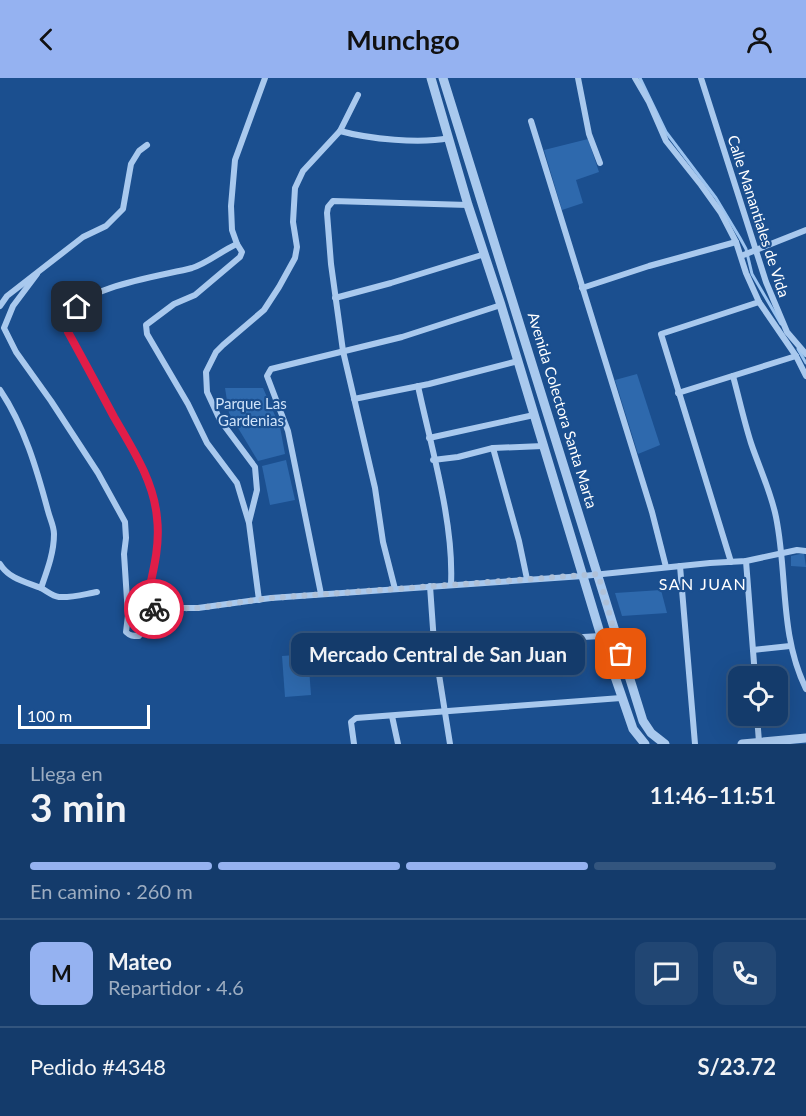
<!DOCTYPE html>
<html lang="es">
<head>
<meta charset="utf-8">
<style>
  body { margin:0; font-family:Lato,sans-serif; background:#214673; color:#f1f3f6; height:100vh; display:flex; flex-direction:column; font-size:22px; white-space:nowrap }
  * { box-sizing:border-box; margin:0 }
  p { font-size:20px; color:#9dadc1 }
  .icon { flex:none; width:33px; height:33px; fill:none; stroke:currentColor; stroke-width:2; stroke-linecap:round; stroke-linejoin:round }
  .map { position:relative; height:666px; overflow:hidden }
  .panel { display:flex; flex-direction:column; background:#143b6b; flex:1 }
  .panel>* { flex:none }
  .fabs { position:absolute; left:728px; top:588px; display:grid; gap:12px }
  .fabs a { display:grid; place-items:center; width:60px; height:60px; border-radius:12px; background:#143b6b; box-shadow:0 6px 24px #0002,0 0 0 2px #33557e; font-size:30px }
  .scale { position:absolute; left:18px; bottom:15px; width:132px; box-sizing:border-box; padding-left:6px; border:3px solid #fff; border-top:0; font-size:16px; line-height:21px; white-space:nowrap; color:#fff; -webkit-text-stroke:4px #1b4f8f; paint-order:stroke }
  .pin { position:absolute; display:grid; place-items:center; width:51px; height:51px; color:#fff; margin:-26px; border-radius:12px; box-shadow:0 3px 9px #0006 }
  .courier { position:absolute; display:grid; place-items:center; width:60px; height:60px; margin:-30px; border:4px solid #e11d48; border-radius:50%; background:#fff; color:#222; box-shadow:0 2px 8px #0007 }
  .bubble { position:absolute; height:42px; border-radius:12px; background:#143b6b; box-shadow:0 6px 24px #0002,0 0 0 2px #33557e; font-size:20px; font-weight:700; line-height:42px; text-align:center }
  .headline em { font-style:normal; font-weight:700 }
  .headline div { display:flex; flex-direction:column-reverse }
  .headline { display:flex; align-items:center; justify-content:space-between; height:102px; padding:0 30px }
  h1 { font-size:39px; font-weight:700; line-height:45px }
  .bar { display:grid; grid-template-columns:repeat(4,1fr); gap:9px 6px; align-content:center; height:72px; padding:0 30px }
  .bar i { height:8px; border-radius:4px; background:#33557e }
  .bar .active { background:#95b2f1 }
  .bar p { grid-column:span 4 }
  .line { display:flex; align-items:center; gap:15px; padding:0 30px; border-top:2px solid #33557e }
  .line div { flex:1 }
  .round { display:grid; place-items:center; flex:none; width:63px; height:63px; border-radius:12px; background:#214673 }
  header { display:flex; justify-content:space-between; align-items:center; height:78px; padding:0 30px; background:#95b2f1; color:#111; font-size:27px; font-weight:700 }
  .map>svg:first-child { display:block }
  .green { fill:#2e69ad }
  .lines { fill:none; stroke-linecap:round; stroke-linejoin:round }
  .stream { stroke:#9cc4f0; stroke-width:3 }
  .minor { stroke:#a9c9ee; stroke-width:6 }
  .tertiary { stroke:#a9c9ee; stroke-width:9 }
  .done { stroke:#afc1d8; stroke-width:6; stroke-dasharray:0 10.8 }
  .route { stroke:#e11d48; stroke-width:8 }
  .labels { text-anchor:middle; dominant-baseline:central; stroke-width:4.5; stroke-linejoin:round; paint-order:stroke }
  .street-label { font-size:15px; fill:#fff; stroke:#1b4f8f }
  .park-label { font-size:15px; fill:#cfe3fa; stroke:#1b4f8f }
  .neighbourhood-label { font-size:16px; letter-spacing:1.5px; fill:#fff; stroke:#1b4f8f }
</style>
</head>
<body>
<header><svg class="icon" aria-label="back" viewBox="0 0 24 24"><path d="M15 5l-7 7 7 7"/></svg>Munchgo<svg class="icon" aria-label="person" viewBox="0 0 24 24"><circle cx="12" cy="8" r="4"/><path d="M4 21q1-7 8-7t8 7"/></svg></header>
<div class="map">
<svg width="806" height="666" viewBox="0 0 806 666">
  <rect width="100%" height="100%" fill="#1b4f8f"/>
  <!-- green -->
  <g class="green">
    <path d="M 588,61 L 599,94 L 576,102 L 583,125 L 562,132 L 544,72 Z"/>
    <path d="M 637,296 L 660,367 L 638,376 L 615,302 Z"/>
    <path d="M 225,310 L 263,310 L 280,349 L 285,376 L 258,383 L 229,335 Z"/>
    <path d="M 286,382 L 295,422 L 270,427 L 262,388 Z"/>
    <path d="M 804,475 L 806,489 L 791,488 L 791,478 Z"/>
    <path d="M 661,512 L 667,535 L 622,538 L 615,515 Z"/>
    <path d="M 308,576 L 311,617 L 285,619 L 282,578 Z"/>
  </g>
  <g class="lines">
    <!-- stream -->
    <g class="stream">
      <path d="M 640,0 L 666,54 L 716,120 L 740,160 L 746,171 L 752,196 L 781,246"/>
      <path d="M 798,271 L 806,285"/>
    </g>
    <!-- minor -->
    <g class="minor">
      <path d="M 578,0 L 589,56 L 600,85"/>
      <path d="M 635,0 L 649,24 L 666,63 L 701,107 L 721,135 L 736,164 L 746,195 L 759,224 L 796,278 L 806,298"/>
      <path d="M 701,0 L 766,204 L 787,254 L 806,276"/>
      <path d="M 531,43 L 652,434 L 666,489"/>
      <path d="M 340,53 C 369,61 420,66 449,60"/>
      <path d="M 741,178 L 806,152"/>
      <path d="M 37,196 L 13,228 L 4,250 L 16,274 L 51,323 L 98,395 L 125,444 L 126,460 L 124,476 L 128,537 L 126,554 C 130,558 133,558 139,558 L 142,554 C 146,516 161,479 157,440 C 154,403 130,368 112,335 C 97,308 83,281 68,254 C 67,248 66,242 69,236 C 85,208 162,198 192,190 C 208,185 221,173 237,166"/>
      <path d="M 582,210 L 649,188 L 736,164"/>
      <path d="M 335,220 L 391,205 L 485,176"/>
      <path d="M 0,228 L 7,218 L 83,159 L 106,148 L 123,131 L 131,86 L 139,73 L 147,67"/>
      <path d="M 733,298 C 739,320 744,343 751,365 C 759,389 771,414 776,439 C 788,498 779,555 806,611"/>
      <path d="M 418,308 C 431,369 454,444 451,506"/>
      <path d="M 0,312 C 24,347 37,392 48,433 C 50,441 54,448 54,456 C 54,475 47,493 41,510"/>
      <path d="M 678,315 L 796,278"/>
      <path d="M 354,321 L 429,306 L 518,283"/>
      <path d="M 429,360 L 534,337"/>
      <path d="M 493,370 L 519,463 L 527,501"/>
      <path d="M 433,382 L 458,379 L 493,370 L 543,368"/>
      <path d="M 249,444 L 257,412 L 255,389 L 220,342 L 207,314 L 206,294 L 216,274 L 223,267 L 264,232 L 279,209 L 295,180 L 297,169 L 293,144 L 295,110 L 303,93 L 340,53 L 358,17"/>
      <path d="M 746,483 L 755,598"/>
      <path d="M 731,484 L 661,256 L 759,224"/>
      <path d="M 0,486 C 9,501 26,504 41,510 C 47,513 52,518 59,519 C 71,520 85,516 97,514"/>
      <path d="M 680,488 L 695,666"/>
      <path d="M 430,508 L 434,565 L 450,666"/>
      <path d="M 395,511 L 383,464 L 375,410 L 343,273 L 331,186 L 327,135 L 328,129 L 333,123 L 468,127"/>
      <path d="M 321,516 L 288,353 L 267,298 L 271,291 L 402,259 L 501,227"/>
      <path d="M 259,522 L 249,445 L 237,405 L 207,365 L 188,326 L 147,256 L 146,247 L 174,226 L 195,217 L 240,179 L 242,174 L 237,166 L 232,152 L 231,128 L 235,82 L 265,0"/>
      <path d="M 144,535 L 156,530 L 198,530 L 271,520 L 583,498 L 710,485 L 746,483 L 797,472 L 806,473"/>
      <path d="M 434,565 L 456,566 L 601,558"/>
      <path d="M 753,572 L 790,568"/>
      <path d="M 392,638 L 398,666"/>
      <path d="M 757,638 L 759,664"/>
      <path d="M 354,666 L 351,644 L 356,640 L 621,620"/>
    </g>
    <!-- tertiary -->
    <g class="tertiary">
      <path d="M 431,0 L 468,127 L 501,227 L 601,558 L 633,651 L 645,666"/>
      <path d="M 443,0 L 643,643 L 651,655 L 665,666"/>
      <path d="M 742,666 L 806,660"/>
    </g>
  </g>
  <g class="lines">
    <!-- done -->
    <path class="done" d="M 154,531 L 198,530 L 271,520 L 598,496 L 621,576"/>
    <!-- route -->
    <path class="route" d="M 77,229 C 68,237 66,242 68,254 C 84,283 99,311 114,339 C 132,370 154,403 157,440 C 161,472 150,504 144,535 L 154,531"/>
  </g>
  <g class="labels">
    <!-- street labels -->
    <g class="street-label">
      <text transform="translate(759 138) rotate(72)">Calle Manantiales de Vida</text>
      <text transform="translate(563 332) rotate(73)">Avenida Colectora Santa Marta</text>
    </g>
    <!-- park labels -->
    <g class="park-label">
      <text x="251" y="325">Parque Las<tspan x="251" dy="17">Gardenias</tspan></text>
    </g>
    <!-- neighbourhood labels -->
    <g class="neighbourhood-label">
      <text x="703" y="505">SAN JUAN</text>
    </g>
  </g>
</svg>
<div class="fabs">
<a><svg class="icon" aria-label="locate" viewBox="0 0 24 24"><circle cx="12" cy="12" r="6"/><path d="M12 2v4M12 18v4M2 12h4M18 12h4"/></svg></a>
</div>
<div class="scale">100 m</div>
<div class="pin" style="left:621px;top:576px;background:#ea580c"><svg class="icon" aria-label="bag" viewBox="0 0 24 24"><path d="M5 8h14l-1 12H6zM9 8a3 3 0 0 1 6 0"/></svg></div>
<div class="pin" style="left:77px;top:229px;background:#1f2937"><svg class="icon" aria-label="home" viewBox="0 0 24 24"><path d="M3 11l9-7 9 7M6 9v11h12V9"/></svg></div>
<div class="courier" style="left:154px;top:531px"><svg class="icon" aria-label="bike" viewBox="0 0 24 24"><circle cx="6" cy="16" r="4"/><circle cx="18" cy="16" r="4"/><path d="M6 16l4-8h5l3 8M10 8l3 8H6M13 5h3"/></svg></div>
<div class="bubble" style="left:291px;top:555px;width:294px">Mercado Central de San Juan</div>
</div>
<section class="panel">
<div class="headline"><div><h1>3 min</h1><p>Llega en</p></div><em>11:46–11:51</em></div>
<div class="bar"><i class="active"></i><i class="active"></i><i class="active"></i><i></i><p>En camino · 260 m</p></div>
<div class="line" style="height:108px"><b class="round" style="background:#95b2f1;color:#111">M</b><div><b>Mateo</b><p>Repartidor · 4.6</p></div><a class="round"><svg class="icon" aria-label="chat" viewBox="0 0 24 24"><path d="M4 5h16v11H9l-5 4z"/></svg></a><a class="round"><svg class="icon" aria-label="phone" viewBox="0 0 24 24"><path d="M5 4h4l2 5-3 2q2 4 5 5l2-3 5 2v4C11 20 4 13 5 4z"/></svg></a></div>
<div class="line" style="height:78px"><div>Pedido #4348</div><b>S/23.72</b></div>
</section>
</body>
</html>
